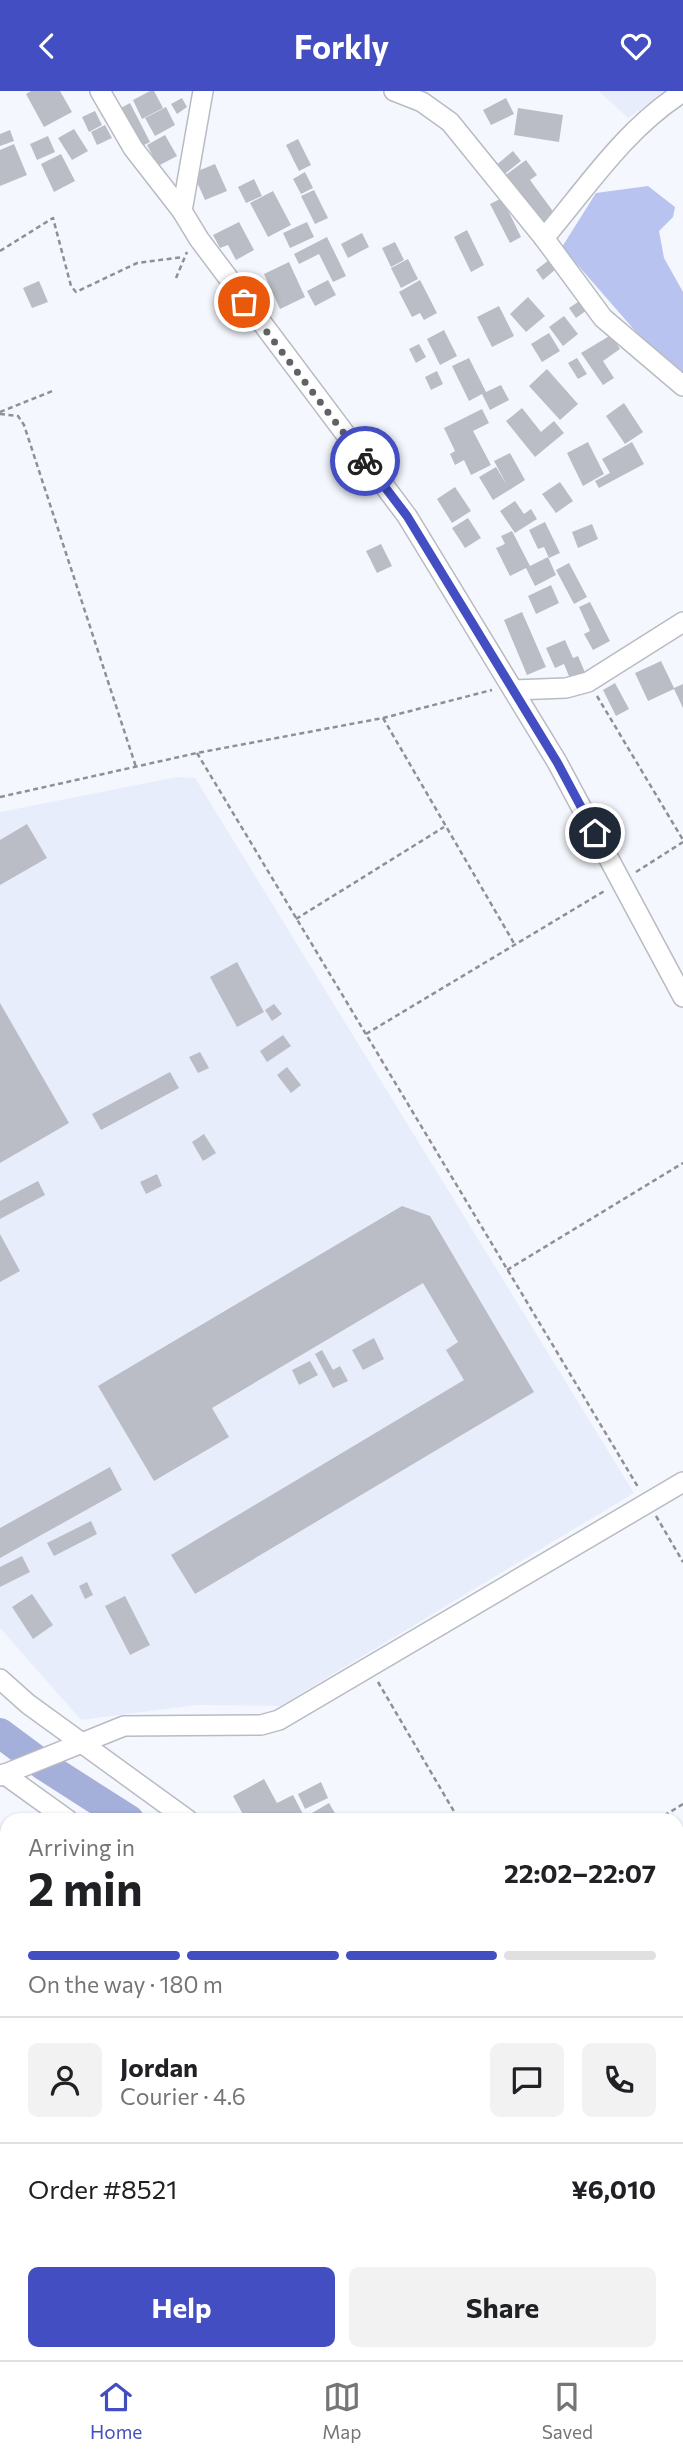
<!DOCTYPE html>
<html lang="en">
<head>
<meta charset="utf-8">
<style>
  body { margin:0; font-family:Commissioner,sans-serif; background:#f2f2f2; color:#202124; height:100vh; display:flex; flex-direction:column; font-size:26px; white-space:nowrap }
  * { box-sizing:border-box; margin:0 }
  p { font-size:23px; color:#757577 }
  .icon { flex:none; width:38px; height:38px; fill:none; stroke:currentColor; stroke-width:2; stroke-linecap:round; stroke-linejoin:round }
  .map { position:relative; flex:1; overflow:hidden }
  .sheet { position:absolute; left:0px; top:1722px; width:684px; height:548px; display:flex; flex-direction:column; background:#fff; border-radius:21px 21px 0 0; box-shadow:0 2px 5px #0004 }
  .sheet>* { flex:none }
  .pin { position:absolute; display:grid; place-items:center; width:60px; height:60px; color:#fff; margin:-30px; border:4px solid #fff; border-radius:50%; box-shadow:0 2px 7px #0007 }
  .courier { position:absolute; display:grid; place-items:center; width:70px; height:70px; margin:-35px; border:5px solid #424ec2; border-radius:50%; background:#fff; color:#222; box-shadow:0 2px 9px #0007 }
  .headline em { font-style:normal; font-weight:700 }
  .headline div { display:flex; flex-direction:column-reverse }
  .headline { display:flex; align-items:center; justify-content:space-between; height:119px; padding:0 28px }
  h1 { font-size:46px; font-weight:700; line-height:52px }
  .bar { display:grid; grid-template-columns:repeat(4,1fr); gap:10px 7px; align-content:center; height:84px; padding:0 28px }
  .bar i { height:9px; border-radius:5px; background:#e0e0e0 }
  .bar .current { background:#424ec2 }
  .bar p { grid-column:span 4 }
  .line { display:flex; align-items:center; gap:18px; padding:0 28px; border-top:2px solid #e0e0e0 }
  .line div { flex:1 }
  .round { display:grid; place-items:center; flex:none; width:74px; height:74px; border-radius:10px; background:#f2f2f2 }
  .cta { display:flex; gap:14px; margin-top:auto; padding:14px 28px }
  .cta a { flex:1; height:80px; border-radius:10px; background:#424ec2; color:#fff; font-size:28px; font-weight:700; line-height:80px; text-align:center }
  .cta a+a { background:#f2f2f2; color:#202124 }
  header { display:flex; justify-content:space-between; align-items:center; height:91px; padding:0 28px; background:#424ec2; color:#fff; font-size:32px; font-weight:700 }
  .dock { display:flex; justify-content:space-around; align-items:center; height:98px; border-top:2px solid #e0e0e0; background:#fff; font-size:19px; color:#757577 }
  .dock a { display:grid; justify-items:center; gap:4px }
  .dock .current { color:#424ec2 }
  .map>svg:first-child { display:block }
  .built { fill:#e8edfc }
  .forest { fill:#b8c3ef }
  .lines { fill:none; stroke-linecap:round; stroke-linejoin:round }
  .river { stroke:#a4afda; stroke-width:30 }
  .building { fill:#babdc5 }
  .minor-casing { stroke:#b9bbc3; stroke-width:22 }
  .major-casing { stroke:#b9bbc3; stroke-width:27 }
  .path { stroke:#8f9095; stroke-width:2.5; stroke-dasharray:5 3.5; stroke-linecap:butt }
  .minor { stroke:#fff; stroke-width:19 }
  .major { stroke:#fff; stroke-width:24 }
  .done { stroke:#606266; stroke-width:7; stroke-dasharray:0 12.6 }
  .route { stroke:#424ec2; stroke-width:9 }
</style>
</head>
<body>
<header><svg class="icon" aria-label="back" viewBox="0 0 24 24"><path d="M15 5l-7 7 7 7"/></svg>Forkly<svg class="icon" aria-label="heart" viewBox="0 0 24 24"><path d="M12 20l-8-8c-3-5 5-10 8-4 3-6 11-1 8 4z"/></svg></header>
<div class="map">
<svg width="683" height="2269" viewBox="0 0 683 2269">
  <rect width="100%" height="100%" fill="#f5f7fe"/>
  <!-- built -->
  <g class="built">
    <path d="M 599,0 L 667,0 L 628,27 Z"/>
    <path d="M 177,686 L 195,687 L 634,1402 L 280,1615 L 197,1614 L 81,1629 L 0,1537 L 0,721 Z"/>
  </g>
  <!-- forest -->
  <path class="forest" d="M 648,95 L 675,116 L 673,126 L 659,140 L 664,167 L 683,201 L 683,285 L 644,250 L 562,156 L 596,102 Z"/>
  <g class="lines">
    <!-- river -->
    <g class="river">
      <path d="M 0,1642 L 43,1674 L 129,1729"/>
      <path d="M 677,1959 L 683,1961"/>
    </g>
  </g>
  <!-- building -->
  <g class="building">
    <path d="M 31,0 L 60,0 L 72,21 L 44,36 L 26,3 Z"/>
    <path d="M 150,0 L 154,0 L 163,17 L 142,28 L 133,9 Z"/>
    <path d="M 182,7 L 187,16 L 177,23 L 171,13 Z"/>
    <path d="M 506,7 L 514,23 L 491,34 L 483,19 Z"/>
    <path d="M 130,12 L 150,51 L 138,57 L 119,18 Z"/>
    <path d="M 166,16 L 175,34 L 155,45 L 145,27 Z"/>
    <path d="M 518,17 L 563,24 L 559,51 L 514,44 Z"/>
    <path d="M 95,20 L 102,34 L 89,41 L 82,26 Z"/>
    <path d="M 105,34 L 112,47 L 97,54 L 91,41 Z"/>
    <path d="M 74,38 L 88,60 L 72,69 L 58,47 Z"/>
    <path d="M 10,39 L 14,50 L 0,55 L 0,43 Z"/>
    <path d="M 165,44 L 177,65 L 158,75 L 147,54 Z"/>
    <path d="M 48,45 L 55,61 L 37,69 L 30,53 Z"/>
    <path d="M 298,48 L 311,74 L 299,80 L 286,54 Z"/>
    <path d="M 14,53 L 27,84 L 0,95 L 0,59 Z"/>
    <path d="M 513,60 L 521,70 L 502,85 L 494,76 Z"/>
    <path d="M 61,63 L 75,90 L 54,101 L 41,73 Z"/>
    <path d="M 526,69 L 537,84 L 530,89 L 555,123 L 538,136 L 503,86 Z"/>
    <path d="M 215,73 L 227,100 L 205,109 L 193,82 Z"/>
    <path d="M 305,81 L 313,97 L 301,103 L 293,88 Z"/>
    <path d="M 254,88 L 262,105 L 246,112 L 238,96 Z"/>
    <path d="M 314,99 L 328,127 L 315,133 L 301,105 Z"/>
    <path d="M 273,100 L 291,134 L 268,146 L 250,112 Z"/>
    <path d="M 502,107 L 521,146 L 510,152 L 490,113 Z"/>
    <path d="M 239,131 L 254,159 L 236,169 L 228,154 L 220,157 L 213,144 Z"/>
    <path d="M 307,131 L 314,146 L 290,157 L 283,142 Z"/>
    <path d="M 467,139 L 484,174 L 471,181 L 454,146 Z"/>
    <path d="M 362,142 L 369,156 L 348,167 L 341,153 Z"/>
    <path d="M 327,146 L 346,185 L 333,191 L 319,163 L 299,173 L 294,163 Z"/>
    <path d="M 395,151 L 404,169 L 391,176 L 382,157 Z"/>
    <path d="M 408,168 L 418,188 L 401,197 L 391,177 Z"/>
    <path d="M 549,169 L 556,178 L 543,189 L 536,179 Z"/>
    <path d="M 289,171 L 305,206 L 280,218 L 264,183 Z"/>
    <path d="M 328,189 L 336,204 L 315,215 L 307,200 Z"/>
    <path d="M 420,189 L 437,222 L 424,229 L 420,222 L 412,226 L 399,201 Z"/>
    <path d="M 39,190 L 48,211 L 32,217 L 23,197 Z"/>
    <path d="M 528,206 L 545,225 L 526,241 L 510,223 Z"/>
    <path d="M 581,209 L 587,219 L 576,227 L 569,217 Z"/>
    <path d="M 499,215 L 514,245 L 492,256 L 477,226 Z"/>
    <path d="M 564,225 L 578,243 L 563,255 L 549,236 Z"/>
    <path d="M 444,239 L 457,265 L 440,274 L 427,248 Z"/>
    <path d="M 549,242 L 560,260 L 542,271 L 531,253 Z"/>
    <path d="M 611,244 L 620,258 L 603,270 L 614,287 L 603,294 L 581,262 Z"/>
    <path d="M 419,253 L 426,266 L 416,272 L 409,258 Z"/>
    <path d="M 469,267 L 486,301 L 501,294 L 509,309 L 490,319 L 482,303 L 469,310 L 452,275 Z"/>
    <path d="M 577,267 L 587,283 L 578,288 L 568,272 Z"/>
    <path d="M 547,278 L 578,313 L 560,329 L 529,295 Z"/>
    <path d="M 437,280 L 443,293 L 431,299 L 425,286 Z"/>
    <path d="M 624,312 L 643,341 L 625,353 L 606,325 Z"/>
    <path d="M 522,317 L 541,341 L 554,330 L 564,342 L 535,366 L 506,330 Z"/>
    <path d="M 482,318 L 489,332 L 473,340 L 491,374 L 471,384 L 464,369 L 455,374 L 450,363 L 455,360 L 444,337 Z"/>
    <path d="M 588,351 L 604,383 L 583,395 L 567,362 Z"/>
    <path d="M 632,351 L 644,373 L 599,397 L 595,390 L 610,382 L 602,368 Z"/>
    <path d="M 510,362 L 525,389 L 493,409 L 479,386 L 496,376 L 507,394 L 494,370 Z"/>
    <path d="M 560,391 L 573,410 L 556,422 L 542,403 Z"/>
    <path d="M 455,396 L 471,420 L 452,432 L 437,408 Z"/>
    <path d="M 515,410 L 524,423 L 531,418 L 537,428 L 515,442 L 500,420 Z"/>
    <path d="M 468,427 L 481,447 L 465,457 L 452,437 Z"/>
    <path d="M 545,431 L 560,462 L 549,467 L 544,456 L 538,458 L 529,439 Z"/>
    <path d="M 592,433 L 598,448 L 578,457 L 572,441 Z"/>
    <path d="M 512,440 L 530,475 L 548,466 L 556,484 L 535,495 L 526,477 L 510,485 L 496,457 L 505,453 L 501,445 Z"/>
    <path d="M 381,453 L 392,475 L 377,482 L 366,460 Z"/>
    <path d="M 569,472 L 587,506 L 574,513 L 556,479 Z"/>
    <path d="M 551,494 L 559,512 L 536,523 L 528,505 Z"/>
    <path d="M 590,511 L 610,550 L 593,559 L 584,543 L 590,540 L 579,516 Z"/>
    <path d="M 522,521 L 546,576 L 527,584 L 504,529 Z"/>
    <path d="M 565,549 L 573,567 L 578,565 L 586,584 L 571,590 L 564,573 L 555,577 L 546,557 Z"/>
    <path d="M 661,570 L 674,597 L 683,593 L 683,617 L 674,598 L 648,610 L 635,582 Z"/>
    <path d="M 615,592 L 629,618 L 616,625 L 603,599 Z"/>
    <path d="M 27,733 L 47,767 L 0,794 L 0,749 Z"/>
    <path d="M 237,871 L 264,921 L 237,936 L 210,886 Z"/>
    <path d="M 0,912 L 69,1032 L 0,1072 Z"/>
    <path d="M 274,913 L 282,923 L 272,930 L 265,919 Z"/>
    <path d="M 283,944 L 291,955 L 267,971 L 260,960 Z"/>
    <path d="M 200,961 L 209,977 L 198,982 L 189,966 Z"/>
    <path d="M 287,976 L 301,994 L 291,1002 L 277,984 Z"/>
    <path d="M 170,981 L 179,997 L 101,1039 L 92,1023 Z"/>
    <path d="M 204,1043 L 216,1062 L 203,1070 L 192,1051 Z"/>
    <path d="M 157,1083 L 162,1095 L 146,1103 L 140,1091 Z"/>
    <path d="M 38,1090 L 45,1104 L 0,1128 L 0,1110 Z"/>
    <path d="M 402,1115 L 430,1125 L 534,1301 L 195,1503 L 171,1464 L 464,1289 L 446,1259 L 458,1251 L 423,1192 L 212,1317 L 229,1346 L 154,1390 L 98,1295 Z"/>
    <path d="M 0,1143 L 20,1180 L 0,1191 Z"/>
    <path d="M 374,1247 L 384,1268 L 363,1279 L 352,1259 Z"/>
    <path d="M 322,1259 L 333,1279 L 340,1275 L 348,1290 L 333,1297 L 315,1263 Z"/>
    <path d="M 310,1270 L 318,1284 L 299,1294 L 292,1279 Z"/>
    <path d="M 110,1376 L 122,1399 L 0,1467 L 0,1437 Z"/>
    <path d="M 91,1430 L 97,1443 L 54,1465 L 47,1452 Z"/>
    <path d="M 22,1465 L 30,1481 L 0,1496 L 0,1476 Z"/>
    <path d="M 87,1491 L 93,1504 L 85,1508 L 79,1495 Z"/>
    <path d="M 32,1503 L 53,1534 L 33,1548 L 12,1516 Z"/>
    <path d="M 125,1505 L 150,1554 L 130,1564 L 105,1515 Z"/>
    <path d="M 264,1688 L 277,1712 L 293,1704 L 304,1725 L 296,1729 L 246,1729 L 233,1705 Z"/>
    <path d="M 321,1691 L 328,1707 L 305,1718 L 298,1703 Z"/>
    <path d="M 329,1712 L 339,1729 L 300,1729 Z"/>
    <path d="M 683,2088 L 683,2110 L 679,2114 L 677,2093 Z"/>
    <path d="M 677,2140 L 683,2145 L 683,2161 L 677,2168 Z"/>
    <path d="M 0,2172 L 7,2181 L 7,2194 L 0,2200 Z"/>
    <path d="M 3,2243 L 7,2249 L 7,2265 L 0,2269 L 0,2245 Z"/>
    <path d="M 44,2263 L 72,2263 L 66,2269 L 50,2269 Z"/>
    <path d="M 238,2263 L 265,2263 L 268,2267 L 241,2269 Z"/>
    <path d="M 332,2263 L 366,2263 L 368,2268 L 335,2269 Z"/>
    <path d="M 537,2263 L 569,2263 L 565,2269 L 546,2269 Z"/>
    <path d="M 578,2263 L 599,2263 L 593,2269 L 572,2269 Z"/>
  </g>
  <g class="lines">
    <defs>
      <g id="minor">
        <path d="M 100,0 L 133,57 L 182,120 L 199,148 L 407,425 L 557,671 L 683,906"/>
        <path d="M 394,0 L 422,11 L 450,31 L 544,147 L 603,227 L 683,295"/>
        <path d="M 182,120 L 203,0"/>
        <path d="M 544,147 C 588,95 626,37 683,1"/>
        <path d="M 514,599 L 566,597 L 588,591 L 683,531"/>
        <path d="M 0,1588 L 28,1613 L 188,1729"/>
        <path d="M 4,1683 L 68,1729"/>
        <path d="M 0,1685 L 124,1635 L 261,1634 L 279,1629 L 683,1391"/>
        <path d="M 677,1898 L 683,1899"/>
        <path d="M 677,2026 L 683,2031"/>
        <path d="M 274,2263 L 278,2269"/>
        <path d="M 377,2263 L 381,2269"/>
        <path d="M 12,2269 L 20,2263"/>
        <path d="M 87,2269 L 91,2263"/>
        <path d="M 206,2269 L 211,2263"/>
      </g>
      <g id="major">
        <path d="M 0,1981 L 7,1984"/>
        <path d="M 651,2263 L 659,2269"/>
      </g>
    </defs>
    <!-- minor casing -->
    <use href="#minor" class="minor-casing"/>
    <!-- major casing -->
    <use href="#major" class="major-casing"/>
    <!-- path -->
    <g class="path">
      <path d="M 0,160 L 53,127 L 71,195 L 76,201 L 137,172 L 183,166"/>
      <path d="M 176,187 L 187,161"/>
      <path d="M 0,321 L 55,299"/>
      <path d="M 0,323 L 18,325 L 24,334 L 136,676"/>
      <path d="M 597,605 L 683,749"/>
      <path d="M 383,627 L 515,854"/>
      <path d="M 197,662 L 638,1396"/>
      <path d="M 0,706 L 197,662 L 383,627 L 492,599"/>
      <path d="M 636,781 L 683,751"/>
      <path d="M 296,828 L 444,736"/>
      <path d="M 366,943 L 606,799"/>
      <path d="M 507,1179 L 683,1072"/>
      <path d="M 656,1425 L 683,1471"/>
      <path d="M 378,1591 L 459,1729"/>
      <path d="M 657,1729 L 683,1713"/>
    </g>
    <!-- minor -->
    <use href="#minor" class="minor"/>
    <!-- major -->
    <use href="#major" class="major"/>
  </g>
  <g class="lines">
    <!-- done -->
    <path class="done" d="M 244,211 L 365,370"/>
    <!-- route -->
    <path class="route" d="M 365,370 L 407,425 L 557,671 L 595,742"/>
  </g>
</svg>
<div class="pin" style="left:244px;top:211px;background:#ea580c"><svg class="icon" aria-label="bag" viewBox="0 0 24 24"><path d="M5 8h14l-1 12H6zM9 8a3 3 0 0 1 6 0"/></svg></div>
<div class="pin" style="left:595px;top:742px;background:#1f2937"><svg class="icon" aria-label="home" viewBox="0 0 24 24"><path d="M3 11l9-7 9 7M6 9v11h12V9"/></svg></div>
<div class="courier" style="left:365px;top:370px"><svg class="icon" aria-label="bike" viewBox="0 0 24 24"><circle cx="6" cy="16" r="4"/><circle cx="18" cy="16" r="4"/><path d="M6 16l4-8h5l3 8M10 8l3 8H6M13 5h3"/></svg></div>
<section class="sheet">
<div class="headline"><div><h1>2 min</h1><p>Arriving in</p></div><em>22:02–22:07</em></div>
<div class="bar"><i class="current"></i><i class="current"></i><i class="current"></i><i></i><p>On the way · 180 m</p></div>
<div class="line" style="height:126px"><a class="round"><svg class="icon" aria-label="person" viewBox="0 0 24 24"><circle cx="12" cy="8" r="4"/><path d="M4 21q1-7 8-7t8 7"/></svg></a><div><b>Jordan</b><p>Courier · 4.6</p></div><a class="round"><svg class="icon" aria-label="chat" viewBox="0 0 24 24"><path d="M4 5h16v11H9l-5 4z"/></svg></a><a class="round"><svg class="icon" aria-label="phone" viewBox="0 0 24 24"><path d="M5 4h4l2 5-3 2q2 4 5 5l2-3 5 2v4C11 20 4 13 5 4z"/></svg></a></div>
<div class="line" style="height:91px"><div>Order #8521</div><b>¥6,010</b></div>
<div class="cta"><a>Help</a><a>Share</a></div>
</section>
</div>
<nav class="dock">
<a class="current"><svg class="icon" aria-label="home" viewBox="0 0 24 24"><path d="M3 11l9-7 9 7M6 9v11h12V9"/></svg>Home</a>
<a><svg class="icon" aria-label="map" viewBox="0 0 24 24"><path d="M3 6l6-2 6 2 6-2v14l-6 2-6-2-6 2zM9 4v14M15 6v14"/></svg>Map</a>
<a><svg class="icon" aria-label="saved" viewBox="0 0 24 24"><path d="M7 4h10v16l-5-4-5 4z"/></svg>Saved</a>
</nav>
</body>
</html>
